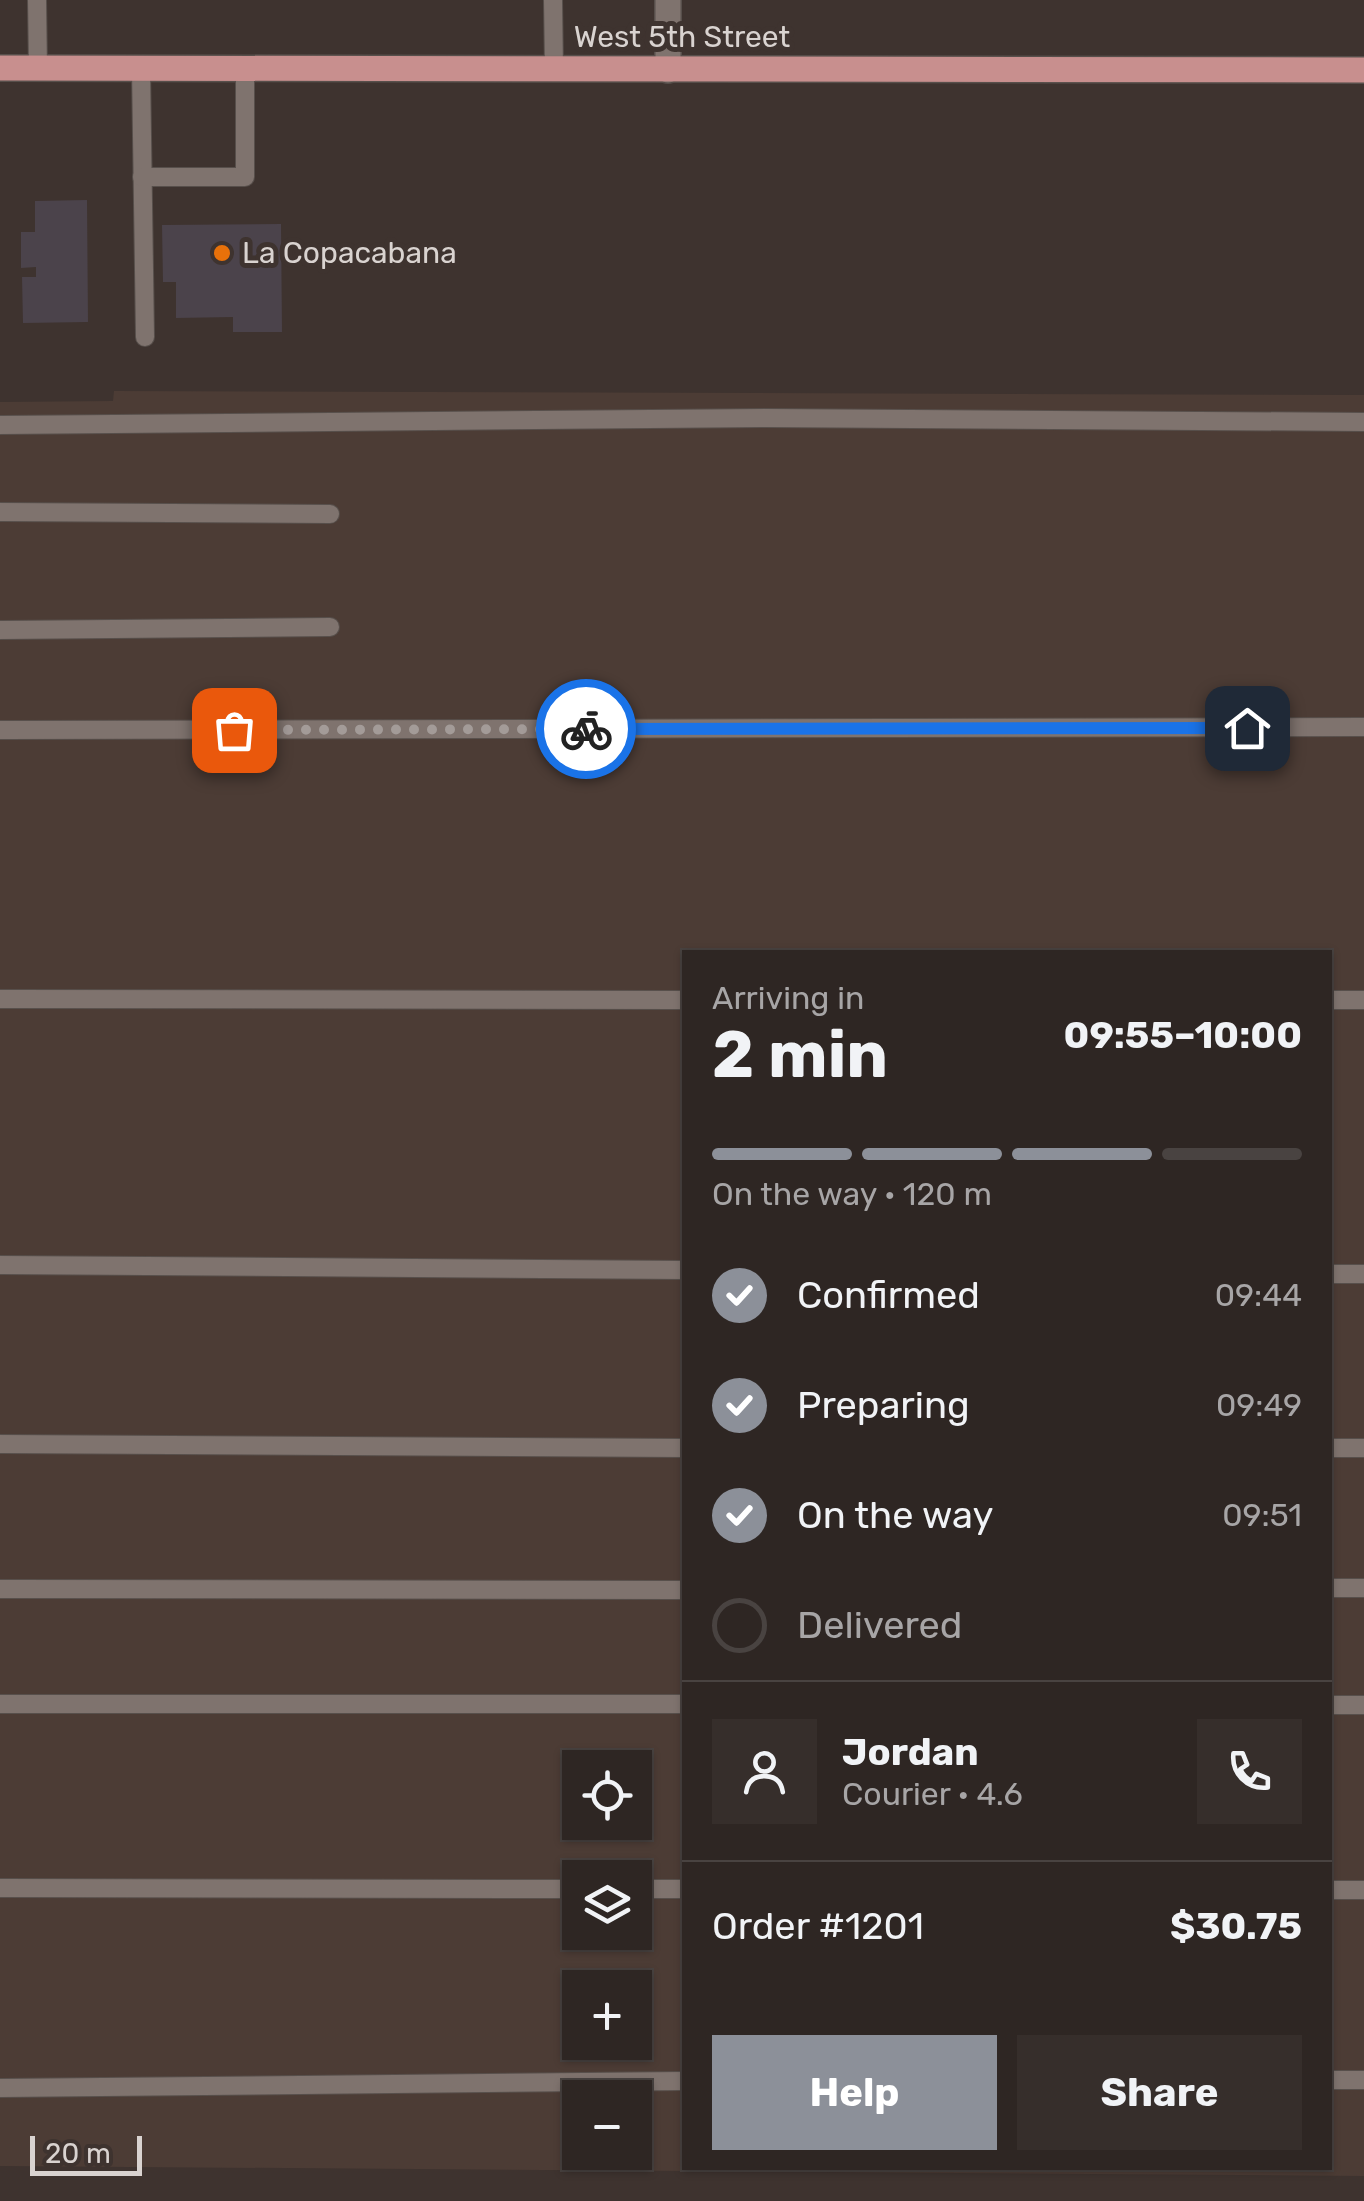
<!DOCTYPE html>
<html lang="en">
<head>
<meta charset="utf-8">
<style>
  body { margin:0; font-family:Rubik,sans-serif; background:#362e2b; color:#f1f3f6; height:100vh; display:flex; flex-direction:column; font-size:38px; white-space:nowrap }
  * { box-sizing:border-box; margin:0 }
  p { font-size:32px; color:#a7a5a6 }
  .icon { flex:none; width:55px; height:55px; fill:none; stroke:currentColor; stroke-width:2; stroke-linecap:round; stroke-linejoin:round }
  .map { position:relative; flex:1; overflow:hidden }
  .details { position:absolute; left:682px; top:950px; width:650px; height:1220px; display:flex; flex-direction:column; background:#2e2623; border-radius:0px; box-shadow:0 2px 8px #0004,0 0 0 2px #494341 }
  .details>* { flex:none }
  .buttons { position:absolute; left:562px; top:1750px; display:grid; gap:20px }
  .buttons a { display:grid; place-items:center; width:90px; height:90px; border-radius:0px; background:#2e2623; box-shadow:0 2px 8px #0004,0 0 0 2px #494341; font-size:50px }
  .scale { position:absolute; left:30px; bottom:25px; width:112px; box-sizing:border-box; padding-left:10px; border:5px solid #d9d3d0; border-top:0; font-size:28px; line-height:35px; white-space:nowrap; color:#d9d3d0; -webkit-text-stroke:8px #3e332f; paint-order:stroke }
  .pin { position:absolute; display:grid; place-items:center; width:85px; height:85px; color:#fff; margin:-42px; border-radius:20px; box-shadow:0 5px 15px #0006 }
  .courier { position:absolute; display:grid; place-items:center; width:100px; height:100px; margin:-50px; border:8px solid #1a73e8; border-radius:50%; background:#fff; color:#222; box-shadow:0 2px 12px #0007 }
  .summary em { font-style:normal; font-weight:700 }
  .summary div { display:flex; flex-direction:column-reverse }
  .summary { display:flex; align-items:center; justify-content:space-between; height:170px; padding:0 30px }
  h1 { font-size:65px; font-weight:700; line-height:75px }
  .bar { display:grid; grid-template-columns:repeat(4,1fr); gap:15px 10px; align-content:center; height:120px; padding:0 30px }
  .bar i { height:12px; border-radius:8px; background:#494341 }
  .bar .selected { background:#8c9099 }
  .bar p { grid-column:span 4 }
  .line { display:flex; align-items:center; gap:25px; padding:0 30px; border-top:2px solid #494341 }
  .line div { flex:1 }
  .round { display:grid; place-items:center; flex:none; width:105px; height:105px; border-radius:0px; background:#362e2b }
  ol { padding:0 30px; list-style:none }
  li { display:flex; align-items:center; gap:30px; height:110px }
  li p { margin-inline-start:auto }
  li .icon { padding:10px; border-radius:50%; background:#8c9099; color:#fff; stroke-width:4 }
  li:last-child { color:#a7a5a6 }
  li i { width:55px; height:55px; border:5px solid #494341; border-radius:50% }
  .action { display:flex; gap:20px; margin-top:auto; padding:20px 30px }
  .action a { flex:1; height:115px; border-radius:0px; background:#8c9099; color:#fff; font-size:40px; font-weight:700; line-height:115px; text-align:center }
  .action a+a { background:#362e2b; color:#f1f3f6 }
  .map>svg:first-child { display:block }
  .built { fill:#4c3c35; fill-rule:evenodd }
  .building { fill:#4b434b }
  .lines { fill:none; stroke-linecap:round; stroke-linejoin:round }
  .service-casing { stroke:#574f4b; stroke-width:20 }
  .minor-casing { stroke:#574f4b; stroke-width:28 }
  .primary-casing { stroke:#574f4b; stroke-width:28 }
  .service { stroke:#7f736e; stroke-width:18 }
  .minor { stroke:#7f736e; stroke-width:25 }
  .primary { stroke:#c88f8e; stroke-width:25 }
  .done { stroke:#a39b98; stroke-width:10; stroke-dasharray:0 18 }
  .route { stroke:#1a73e8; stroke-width:12 }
  .food-dot { fill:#e8710a; stroke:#3e332f; stroke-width:4 }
  .labels { text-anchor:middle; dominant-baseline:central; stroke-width:10; stroke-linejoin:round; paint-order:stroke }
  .street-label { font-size:30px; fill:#d9d3d0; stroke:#3e332f }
  .poi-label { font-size:30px; fill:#d9d3d0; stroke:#3e332f; text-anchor:start }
</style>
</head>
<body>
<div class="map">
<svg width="1364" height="2201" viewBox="0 0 1364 2201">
  <rect width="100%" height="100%" fill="#3e332f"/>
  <!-- built -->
  <path class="built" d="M 114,391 L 1364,395 L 1364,2176 L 0,2166 L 0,402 L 113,401 ZM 685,952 L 1330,952 L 1330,2168 L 685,2168 ZM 580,1768 L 635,1768 L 635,1822 L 580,1822 ZM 580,1878 L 635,1878 L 635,1932 L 580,1932 ZM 580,1988 L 635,1988 L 635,2042 L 580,2042 ZM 580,2098 L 635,2098 L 635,2152 L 580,2152 Z"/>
  <!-- building -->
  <g class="building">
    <path d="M 87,200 L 88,322 L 23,323 L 22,277 L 36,277 L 36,267 L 21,268 L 21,232 L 35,232 L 35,201 Z"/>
    <path d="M 281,224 L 282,332 L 233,332 L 233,317 L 176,318 L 176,282 L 163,282 L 162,225 Z"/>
  </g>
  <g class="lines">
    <defs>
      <g id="service">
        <path d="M 37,0 L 38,69"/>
        <path d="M 553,0 L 554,69"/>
        <path d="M 141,69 L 145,337"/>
        <path d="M 142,177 L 245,177 L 245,69"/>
        <path d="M 0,425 L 765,418 L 1364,422"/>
        <path d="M 0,512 L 330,514"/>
        <path d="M 0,630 L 330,627"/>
        <path d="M 0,730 L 1364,727"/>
        <path d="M 0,999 L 685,1000"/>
        <path d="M 1330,1000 L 1364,1000"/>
        <path d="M 0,1265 L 685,1270"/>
        <path d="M 1330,1274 L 1364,1274"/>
        <path d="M 0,1444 L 685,1448"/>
        <path d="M 1330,1448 L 1364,1448"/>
        <path d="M 1330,1588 L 1364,1588"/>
        <path d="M 0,1589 L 685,1590"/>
        <path d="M 0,1704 L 685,1704"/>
        <path d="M 1330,1705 L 1364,1705"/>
        <path d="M 0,1888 L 580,1889"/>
        <path d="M 635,1889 L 685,1889"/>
        <path d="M 1330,1890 L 1364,1890"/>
        <path d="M 1330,2080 L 1364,2080"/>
        <path d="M 0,2088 L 685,2081"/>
      </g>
      <path id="minor" d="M 668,0 L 668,70"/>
      <path id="primary" d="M 0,68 L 1364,70"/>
    </defs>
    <!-- service casing -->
    <use href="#service" class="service-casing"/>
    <!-- minor casing -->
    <use href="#minor" class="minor-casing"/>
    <!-- primary casing -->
    <use href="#primary" class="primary-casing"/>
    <!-- service -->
    <use href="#service" class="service"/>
    <!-- minor -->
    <use href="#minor" class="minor"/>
    <!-- primary -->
    <use href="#primary" class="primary"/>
  </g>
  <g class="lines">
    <!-- done -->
    <path class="done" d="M 234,730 L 586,729"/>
    <!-- route -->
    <path class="route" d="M 586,729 L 1247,728"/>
  </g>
  <!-- markers -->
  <circle class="food-dot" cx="222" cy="253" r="10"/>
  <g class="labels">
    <!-- street labels -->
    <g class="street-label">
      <text x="682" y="37">West 5th Street</text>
    </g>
    <!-- poi labels -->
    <g class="poi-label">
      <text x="242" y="253">La Copacabana</text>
    </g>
  </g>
</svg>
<div class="buttons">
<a><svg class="icon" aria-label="locate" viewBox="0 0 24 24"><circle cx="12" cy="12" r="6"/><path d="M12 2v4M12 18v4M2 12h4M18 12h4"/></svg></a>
<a><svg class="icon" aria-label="layers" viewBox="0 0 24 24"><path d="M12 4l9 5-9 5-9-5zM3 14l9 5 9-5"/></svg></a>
<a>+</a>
<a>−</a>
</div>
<div class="scale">20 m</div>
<div class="pin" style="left:234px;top:730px;background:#ea580c"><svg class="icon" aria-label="bag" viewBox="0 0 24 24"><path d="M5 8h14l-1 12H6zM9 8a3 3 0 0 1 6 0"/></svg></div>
<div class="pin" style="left:1247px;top:728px;background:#1f2937"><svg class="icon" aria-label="home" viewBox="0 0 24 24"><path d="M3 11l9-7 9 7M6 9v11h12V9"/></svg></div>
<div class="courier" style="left:586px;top:729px"><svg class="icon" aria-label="bike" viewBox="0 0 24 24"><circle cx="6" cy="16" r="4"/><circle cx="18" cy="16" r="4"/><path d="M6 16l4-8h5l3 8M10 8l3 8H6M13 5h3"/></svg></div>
<section class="details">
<div class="summary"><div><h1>2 min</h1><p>Arriving in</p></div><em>09:55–10:00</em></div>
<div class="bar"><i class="selected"></i><i class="selected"></i><i class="selected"></i><i></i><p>On the way · 120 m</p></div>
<ol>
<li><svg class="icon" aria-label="check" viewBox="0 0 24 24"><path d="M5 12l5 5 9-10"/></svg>Confirmed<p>09:44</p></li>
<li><svg class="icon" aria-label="check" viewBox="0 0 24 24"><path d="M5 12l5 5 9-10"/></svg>Preparing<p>09:49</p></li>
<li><svg class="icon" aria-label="check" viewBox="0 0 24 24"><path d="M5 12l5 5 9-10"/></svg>On the way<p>09:51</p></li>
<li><i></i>Delivered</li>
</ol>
<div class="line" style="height:180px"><a class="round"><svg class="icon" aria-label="person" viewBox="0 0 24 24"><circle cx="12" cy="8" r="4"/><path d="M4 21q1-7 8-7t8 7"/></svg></a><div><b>Jordan</b><p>Courier · 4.6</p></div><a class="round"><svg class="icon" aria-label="phone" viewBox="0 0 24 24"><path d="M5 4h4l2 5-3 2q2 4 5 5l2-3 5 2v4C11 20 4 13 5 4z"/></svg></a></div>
<div class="line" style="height:130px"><div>Order #1201</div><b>$30.75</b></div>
<div class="action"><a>Help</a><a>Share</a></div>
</section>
</div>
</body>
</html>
